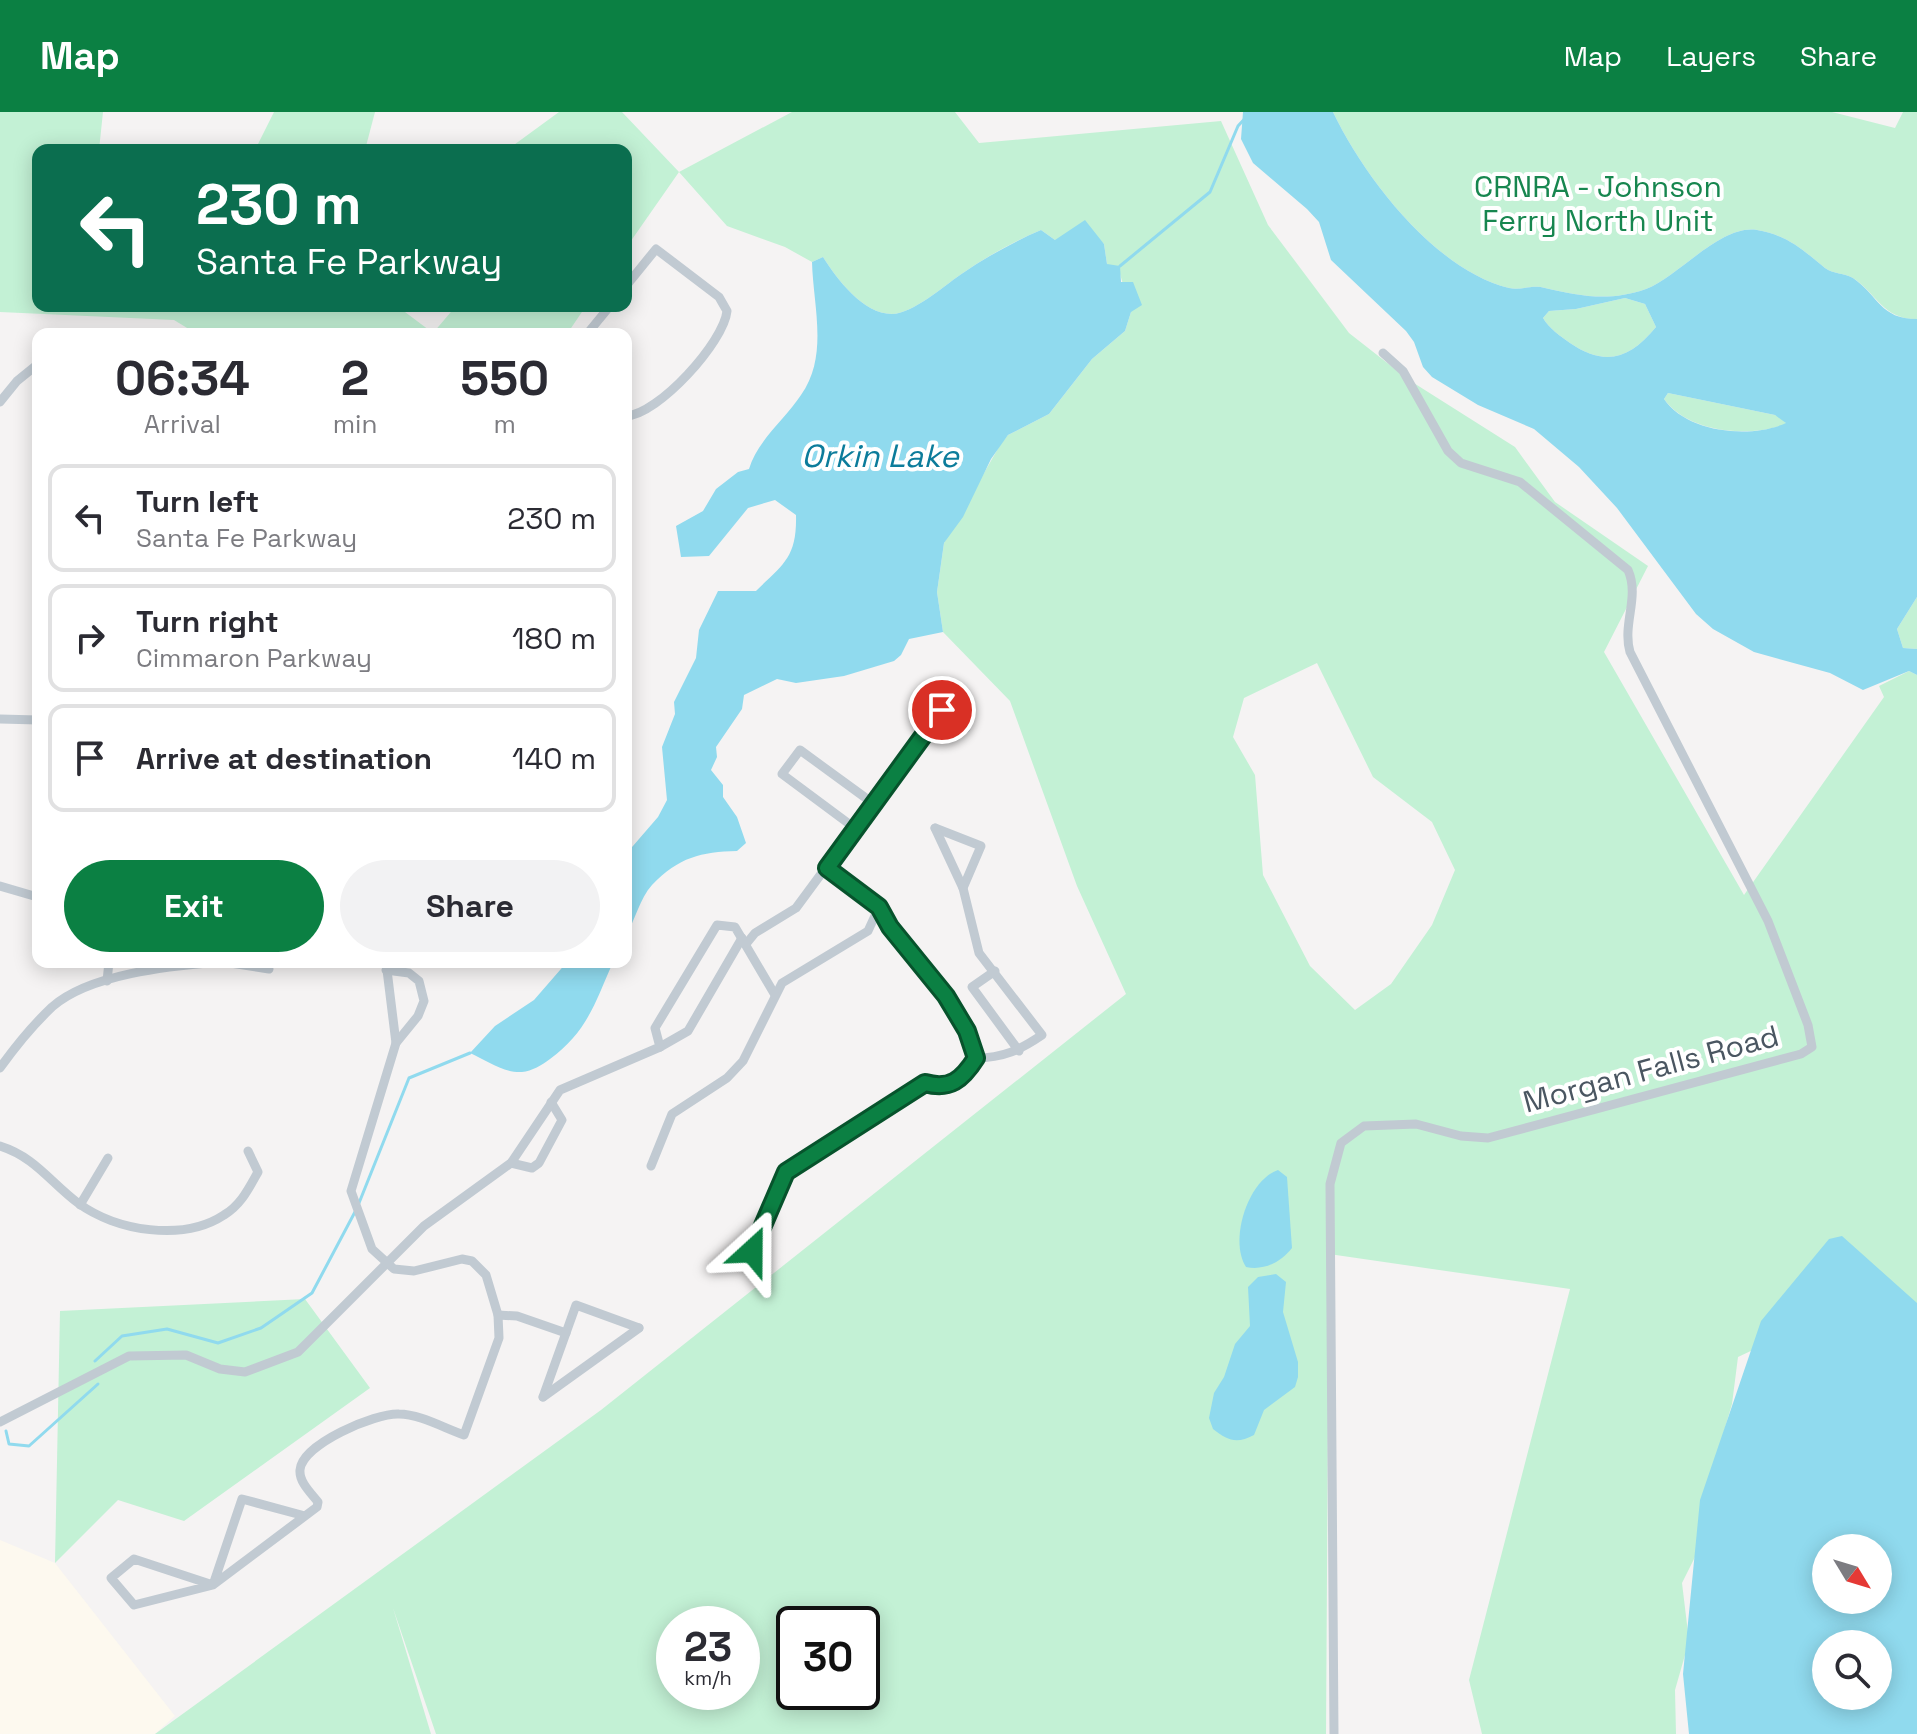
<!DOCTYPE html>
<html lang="en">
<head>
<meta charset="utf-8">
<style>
  body { margin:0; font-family:"Space Grotesk",sans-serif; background:#f2f2f3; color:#2b2b33; height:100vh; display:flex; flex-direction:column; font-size:30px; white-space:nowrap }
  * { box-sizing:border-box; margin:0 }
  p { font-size:26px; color:#7c7c81 }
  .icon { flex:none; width:44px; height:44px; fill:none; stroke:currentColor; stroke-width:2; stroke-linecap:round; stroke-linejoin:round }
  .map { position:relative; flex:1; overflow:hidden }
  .drawer { position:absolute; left:32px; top:216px; width:600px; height:640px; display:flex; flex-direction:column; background:#fff; border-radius:16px; box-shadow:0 4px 20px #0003 }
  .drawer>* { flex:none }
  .guide { position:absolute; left:32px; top:32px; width:600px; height:168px; border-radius:16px; box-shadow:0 4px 20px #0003; background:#0b6e4f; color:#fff; overflow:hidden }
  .needle { width:52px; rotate:128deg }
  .controls { position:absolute; left:1812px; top:1422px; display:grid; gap:16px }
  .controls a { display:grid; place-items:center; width:80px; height:80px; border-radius:50%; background:#fff; box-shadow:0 4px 20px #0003; font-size:40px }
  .speed { position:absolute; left:656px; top:1494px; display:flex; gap:16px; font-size:40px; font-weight:700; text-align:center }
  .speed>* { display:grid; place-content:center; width:104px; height:104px; border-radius:50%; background:#fff; box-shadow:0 4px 20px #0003; line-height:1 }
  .speed small { font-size:20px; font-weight:400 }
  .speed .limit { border:4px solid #111; border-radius:12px; background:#fff; color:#111 }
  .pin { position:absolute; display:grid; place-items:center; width:68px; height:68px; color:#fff; margin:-34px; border:4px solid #fff; border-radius:50%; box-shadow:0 2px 8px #0007 }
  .me { position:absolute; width:88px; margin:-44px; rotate:24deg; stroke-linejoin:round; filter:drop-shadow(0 0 6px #0008) }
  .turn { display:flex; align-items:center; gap:28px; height:168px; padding:0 32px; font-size:36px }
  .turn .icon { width:104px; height:104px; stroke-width:2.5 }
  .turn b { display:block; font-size:56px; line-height:68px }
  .eta { display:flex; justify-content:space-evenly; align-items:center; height:136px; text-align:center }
  .eta b { font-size:48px; font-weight:600; line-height:56px }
  .cta { display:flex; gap:16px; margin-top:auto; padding:16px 32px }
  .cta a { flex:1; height:92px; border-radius:48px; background:#0b8043; color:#fff; font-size:32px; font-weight:600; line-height:92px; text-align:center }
  .cta a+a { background:#f2f2f3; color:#2b2b33 }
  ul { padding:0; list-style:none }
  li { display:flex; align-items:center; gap:24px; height:108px; margin:0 16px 12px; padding:0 16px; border:4px solid #e1e1e2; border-radius:16px }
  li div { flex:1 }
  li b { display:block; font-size:30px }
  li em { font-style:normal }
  header { display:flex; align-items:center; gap:48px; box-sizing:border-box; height:112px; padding:0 40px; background:#0b8043; color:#fff }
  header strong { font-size:38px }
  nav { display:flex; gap:44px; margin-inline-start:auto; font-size:28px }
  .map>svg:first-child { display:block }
  .commercial { fill:#fdf9ef }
  .green { fill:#c3f1d5; fill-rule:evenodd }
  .water { fill:#90daee; fill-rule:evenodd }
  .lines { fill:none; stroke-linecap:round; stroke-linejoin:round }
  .stream { stroke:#90daee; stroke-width:3 }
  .minor { stroke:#c1cad2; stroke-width:9 }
  .route-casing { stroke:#07532c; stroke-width:20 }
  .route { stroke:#0b8043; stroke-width:14 }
  .labels { text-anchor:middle; stroke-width:8; stroke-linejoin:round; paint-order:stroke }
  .park-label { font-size:30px; fill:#17864f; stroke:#fff }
  .street-label { font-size:30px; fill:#4a5661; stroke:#fff }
  .water-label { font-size:32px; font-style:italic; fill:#0c7c9b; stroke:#fff }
</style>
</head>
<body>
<header>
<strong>Map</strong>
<nav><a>Map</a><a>Layers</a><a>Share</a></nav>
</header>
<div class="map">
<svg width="1917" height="1622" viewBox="0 0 1917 1622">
  <rect width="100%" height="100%" fill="#f5f3f3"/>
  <path class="commercial" d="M0,1428l55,23 120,153 -20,18h-155z"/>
  <g class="green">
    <path d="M0,0h103l-4,38h-61v156h359l36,27 23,-27h130l-19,28h-370l-23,-14 -174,-8z"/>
    <path d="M274,0h101l-10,38h-110z"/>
    <path d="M559,0h63l57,60 113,-60h163l24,31 242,-22 47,104 81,108 60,47 106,67 40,55 93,64 -44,86 140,243 140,-198 -5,-11 30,-15 8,4v663l-143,2 -36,17 -6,47 -18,61 -5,64 -27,54 7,58 -14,49 1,44h-194l-13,-54 101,-391 -241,-35 -3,480h-890l-43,-126 38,126h-276l446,-324 525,-416 -49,-108 -67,-185 -67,-69 -6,-40 7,-49 56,-98 8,-10 41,-21 43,-55 33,-28 6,-19 -11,-38 -13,-10 -3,-20 -8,-8 -41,4 -14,-10c-29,12 -55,27 -81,45 -16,11 -48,39 -68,39 -29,0 -55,-35 -69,-57l-11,5 -27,-15 -58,-21 -48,-54 -53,76v-98h-119zM1317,551l56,114 59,45 23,48 -23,55 -41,59 -36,26 -45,-44 -47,-91 -8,-100 -22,-38 11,-39zM674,1512h68v68h-68zM794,1512h68v68h-68z"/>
    <path d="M1333,0h499l63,16 8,-16h14v207c-33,1 -40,-25 -64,-41 -8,-5 -20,-4 -28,-10 -22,-18 -38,-33 -68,-38 -36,-6 -79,47 -111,59 -37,13 -66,7 -101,-1 -13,-4 -24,3 -36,0 -74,-18 -145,-111 -176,-176z"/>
    <path d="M1625,186l20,6 11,23c-26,32 -51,40 -86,16 -10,-7 -21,-15 -27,-25l6,-7 27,-2z"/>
    <path d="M1668,281l107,22 10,4 1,5c-36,14 -98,9 -122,-25z"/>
    <path d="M1917,485v52l-14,-1 -6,-19z"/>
    <path d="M305,1187l65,89 -186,133 -66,-21 -63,63 5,-252z"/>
  </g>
  <g class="water">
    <path d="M1243,0h90c31,65 102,158 176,176 12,3 23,-4 36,0 35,8 64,14 101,1 32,-12 75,-65 111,-59 30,5 46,20 68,38 8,6 20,5 28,10 26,18 27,41 64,41v278l-20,32 6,19 14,1v26l-8,-4 -46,19 -33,-17 -76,-21 -41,-23 -17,-15 -79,-106 -38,-41 -45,-38 -56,-24 -46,-28 -9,-10 -9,-25 -8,-11 -75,-71 -12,-38 -12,-13 -54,-46 -12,-24zM1625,186l20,6 11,23c-26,32 -51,40 -86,16 -10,-7 -21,-15 -27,-25l6,-7 27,-2zM1668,281l107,22 11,8c-35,16 -99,10 -122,-24z"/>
    <path d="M1085,108l19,24 3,20 13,2 1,16h12l9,23 -11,7 -6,19 -33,28 -43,55 -41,21 -17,24 -28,58 -19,26 -7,49 6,40 -34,7 -8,16 -7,6 -50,15 -48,7 -19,-4 -33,16 -2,14 -26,38 1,10 -6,13 12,15v12l14,20 9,26 -9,8c-36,1 -58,6 -85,34 -12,13 -17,35 -26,51v-82l32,-37 9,-17 -5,-53 13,-33 -1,-12 22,-44 3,-28 19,-39h38c27,-27 41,-33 40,-76l-21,-15 -27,8 -39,48 -28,1 -5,-31 27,-15 13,-22 22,-17 11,-3c8,-28 37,-51 52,-74 28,-39 12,-90 11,-133l11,-5c14,22 40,57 69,57 20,0 52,-28 68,-39 26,-18 53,-33 81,-45l14,10z"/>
    <path d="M567,850h46c-18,41 -26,70 -63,97 -8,6 -18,12 -28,13 -19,1 -36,-12 -52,-19l25,-27 39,-26z"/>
    <path d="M1278,1058l9,7 5,71c-11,14 -28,23 -46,19 -17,-26 1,-86 32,-97z"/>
    <path d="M1842,1124l75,67v431h-228l-6,-60 17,-174 61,-179 68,-82zM1878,1436v52h-52v-52zM1878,1532v52h-52v-52z"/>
    <path d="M1276,1162l10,8 -3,30 15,50v15l-3,10 -31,23 -10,25c-17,9 -26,6 -41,-6l-4,-11 5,-25 10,-16 11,-33 15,-18 -2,-39 10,-10z"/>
  </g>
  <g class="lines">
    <g class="stream">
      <path d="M1120,154l90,-74 28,-66 13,-14"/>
      <path d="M359,1091l50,-125 61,-25"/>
      <path d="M95,1249l27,-25 45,-7 51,14 43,-15 51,-35 44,-83"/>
      <path d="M6,1319l3,13 20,2 69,-62"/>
    </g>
    <g class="minor">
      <path d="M626,174l30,-37 63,48 8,14c-3,31 -69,104 -101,105"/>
      <path d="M587,222l23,-28"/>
      <path d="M0,290l17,-21 21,-17"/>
      <path d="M0,607l38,1"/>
      <path d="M935,716l46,18 -18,42"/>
      <path d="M856,717l-74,-55 18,-24 74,54"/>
      <path d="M827,756l52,39 11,20 56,69 21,35 9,27"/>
      <path d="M0,774l34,10"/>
      <path d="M746,832l9,-11 41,-25 146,-198 14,4 10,14"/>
      <path d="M224,850l45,7"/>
      <path d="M386,850l10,81"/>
      <path d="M995,859l-23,16 47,64"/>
      <path d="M107,869l2,-19"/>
      <path d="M660,935l28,-16 54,-93"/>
      <path d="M0,956c15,-21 33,-43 52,-61 37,-33 118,-41 166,-45"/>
      <path d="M0,1034c35,11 50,36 78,57 38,28 105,39 146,12 17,-10 25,-27 34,-43l-10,-21"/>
      <path d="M511,1051l21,5 7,-5 23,-43 -11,-18"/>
      <path d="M651,1054l21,-52 55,-36 16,-17 39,-78 86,-52 11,-24"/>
      <path d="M80,1093l28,-47"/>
      <path d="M752,1139l34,-79 139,-89c25,7 37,-3 51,-25 27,0 44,-8 66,-23l-63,-82 -16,-65 -28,-60"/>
      <path d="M498,1203l19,1 49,17"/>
      <path d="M543,1285l33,-92 63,23"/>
      <path d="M543,1285l96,-69"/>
      <path d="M0,1310l129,-66 57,-1 34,14 25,3 53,-20 126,-126 87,-63 49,-73 100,-43 -5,-19 62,-103 18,2 40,68"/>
      <path d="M305,1404l-63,-17 -29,86 -79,-26 -23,19 23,27 79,-20 104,-78 1,-5c-7,-9 -19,-20 -18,-32 2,-26 75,-57 99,-56 20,0 45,14 65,21l35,-97 -1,-23 -12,-40 -14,-14 -10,-2 -48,12 -20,-2 -22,-20 -21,-58 45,-148 22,-27 6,-15 -5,-20 -10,-8 -23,-3"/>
      <path d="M1334,1622l-4,-550 11,-41 23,-17 52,-2 45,12 27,2 313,-84 11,-7 -4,-22 -40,-104 -138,-269c-8,-28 10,-55 -2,-82l-108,-88 -59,-19 -13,-12 -45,-80 -20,-18"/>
    </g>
  </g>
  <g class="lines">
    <defs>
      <path id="route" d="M752,1139l34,-79 139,-89c25,7 37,-3 51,-25l-9,-27 -21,-35 -56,-69 -11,-20 -52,-39 115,-158"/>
    </defs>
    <use href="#route" class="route-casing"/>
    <use href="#route" class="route"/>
  </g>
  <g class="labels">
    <g class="park-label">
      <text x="1598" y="85">CRNRA - Johnson<tspan x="1598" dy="34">Ferry North Unit</tspan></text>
    </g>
    <g class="street-label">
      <text transform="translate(1651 957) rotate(-15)" y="10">Morgan Falls Road</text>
    </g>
    <g class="water-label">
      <text x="880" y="355">Orkin Lake</text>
    </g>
  </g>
</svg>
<div class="controls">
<a><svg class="needle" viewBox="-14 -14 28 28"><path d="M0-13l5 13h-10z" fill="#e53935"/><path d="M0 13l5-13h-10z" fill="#7c7c81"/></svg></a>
<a><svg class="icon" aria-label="search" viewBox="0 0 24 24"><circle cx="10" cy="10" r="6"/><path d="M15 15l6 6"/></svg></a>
</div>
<div class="speed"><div>23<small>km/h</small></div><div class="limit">30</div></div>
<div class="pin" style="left:942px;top:598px;background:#d93025"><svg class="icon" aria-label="arrive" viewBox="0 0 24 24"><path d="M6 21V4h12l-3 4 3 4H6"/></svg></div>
<svg class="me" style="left:752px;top:1139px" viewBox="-20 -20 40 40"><path d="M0-17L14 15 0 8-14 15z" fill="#0b8043" stroke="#fff" stroke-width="4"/></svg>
<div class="guide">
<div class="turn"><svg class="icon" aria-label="left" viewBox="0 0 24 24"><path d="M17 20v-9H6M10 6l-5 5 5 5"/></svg><div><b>230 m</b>Santa Fe Parkway</div></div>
</div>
<section class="drawer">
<div class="eta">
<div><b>06:34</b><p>Arrival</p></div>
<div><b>2</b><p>min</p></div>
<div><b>550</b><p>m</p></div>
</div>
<ul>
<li><svg class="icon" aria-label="left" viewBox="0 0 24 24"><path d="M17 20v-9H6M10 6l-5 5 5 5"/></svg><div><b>Turn left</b><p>Santa Fe Parkway</p></div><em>230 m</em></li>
<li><svg class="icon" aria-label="right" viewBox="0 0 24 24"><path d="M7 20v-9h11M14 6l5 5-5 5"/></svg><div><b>Turn right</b><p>Cimmaron Parkway</p></div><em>180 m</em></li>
<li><svg class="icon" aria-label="arrive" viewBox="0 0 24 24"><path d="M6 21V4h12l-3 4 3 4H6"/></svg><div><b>Arrive at destination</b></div><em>140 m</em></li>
</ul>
<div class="cta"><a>Exit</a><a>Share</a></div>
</section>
</div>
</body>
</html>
